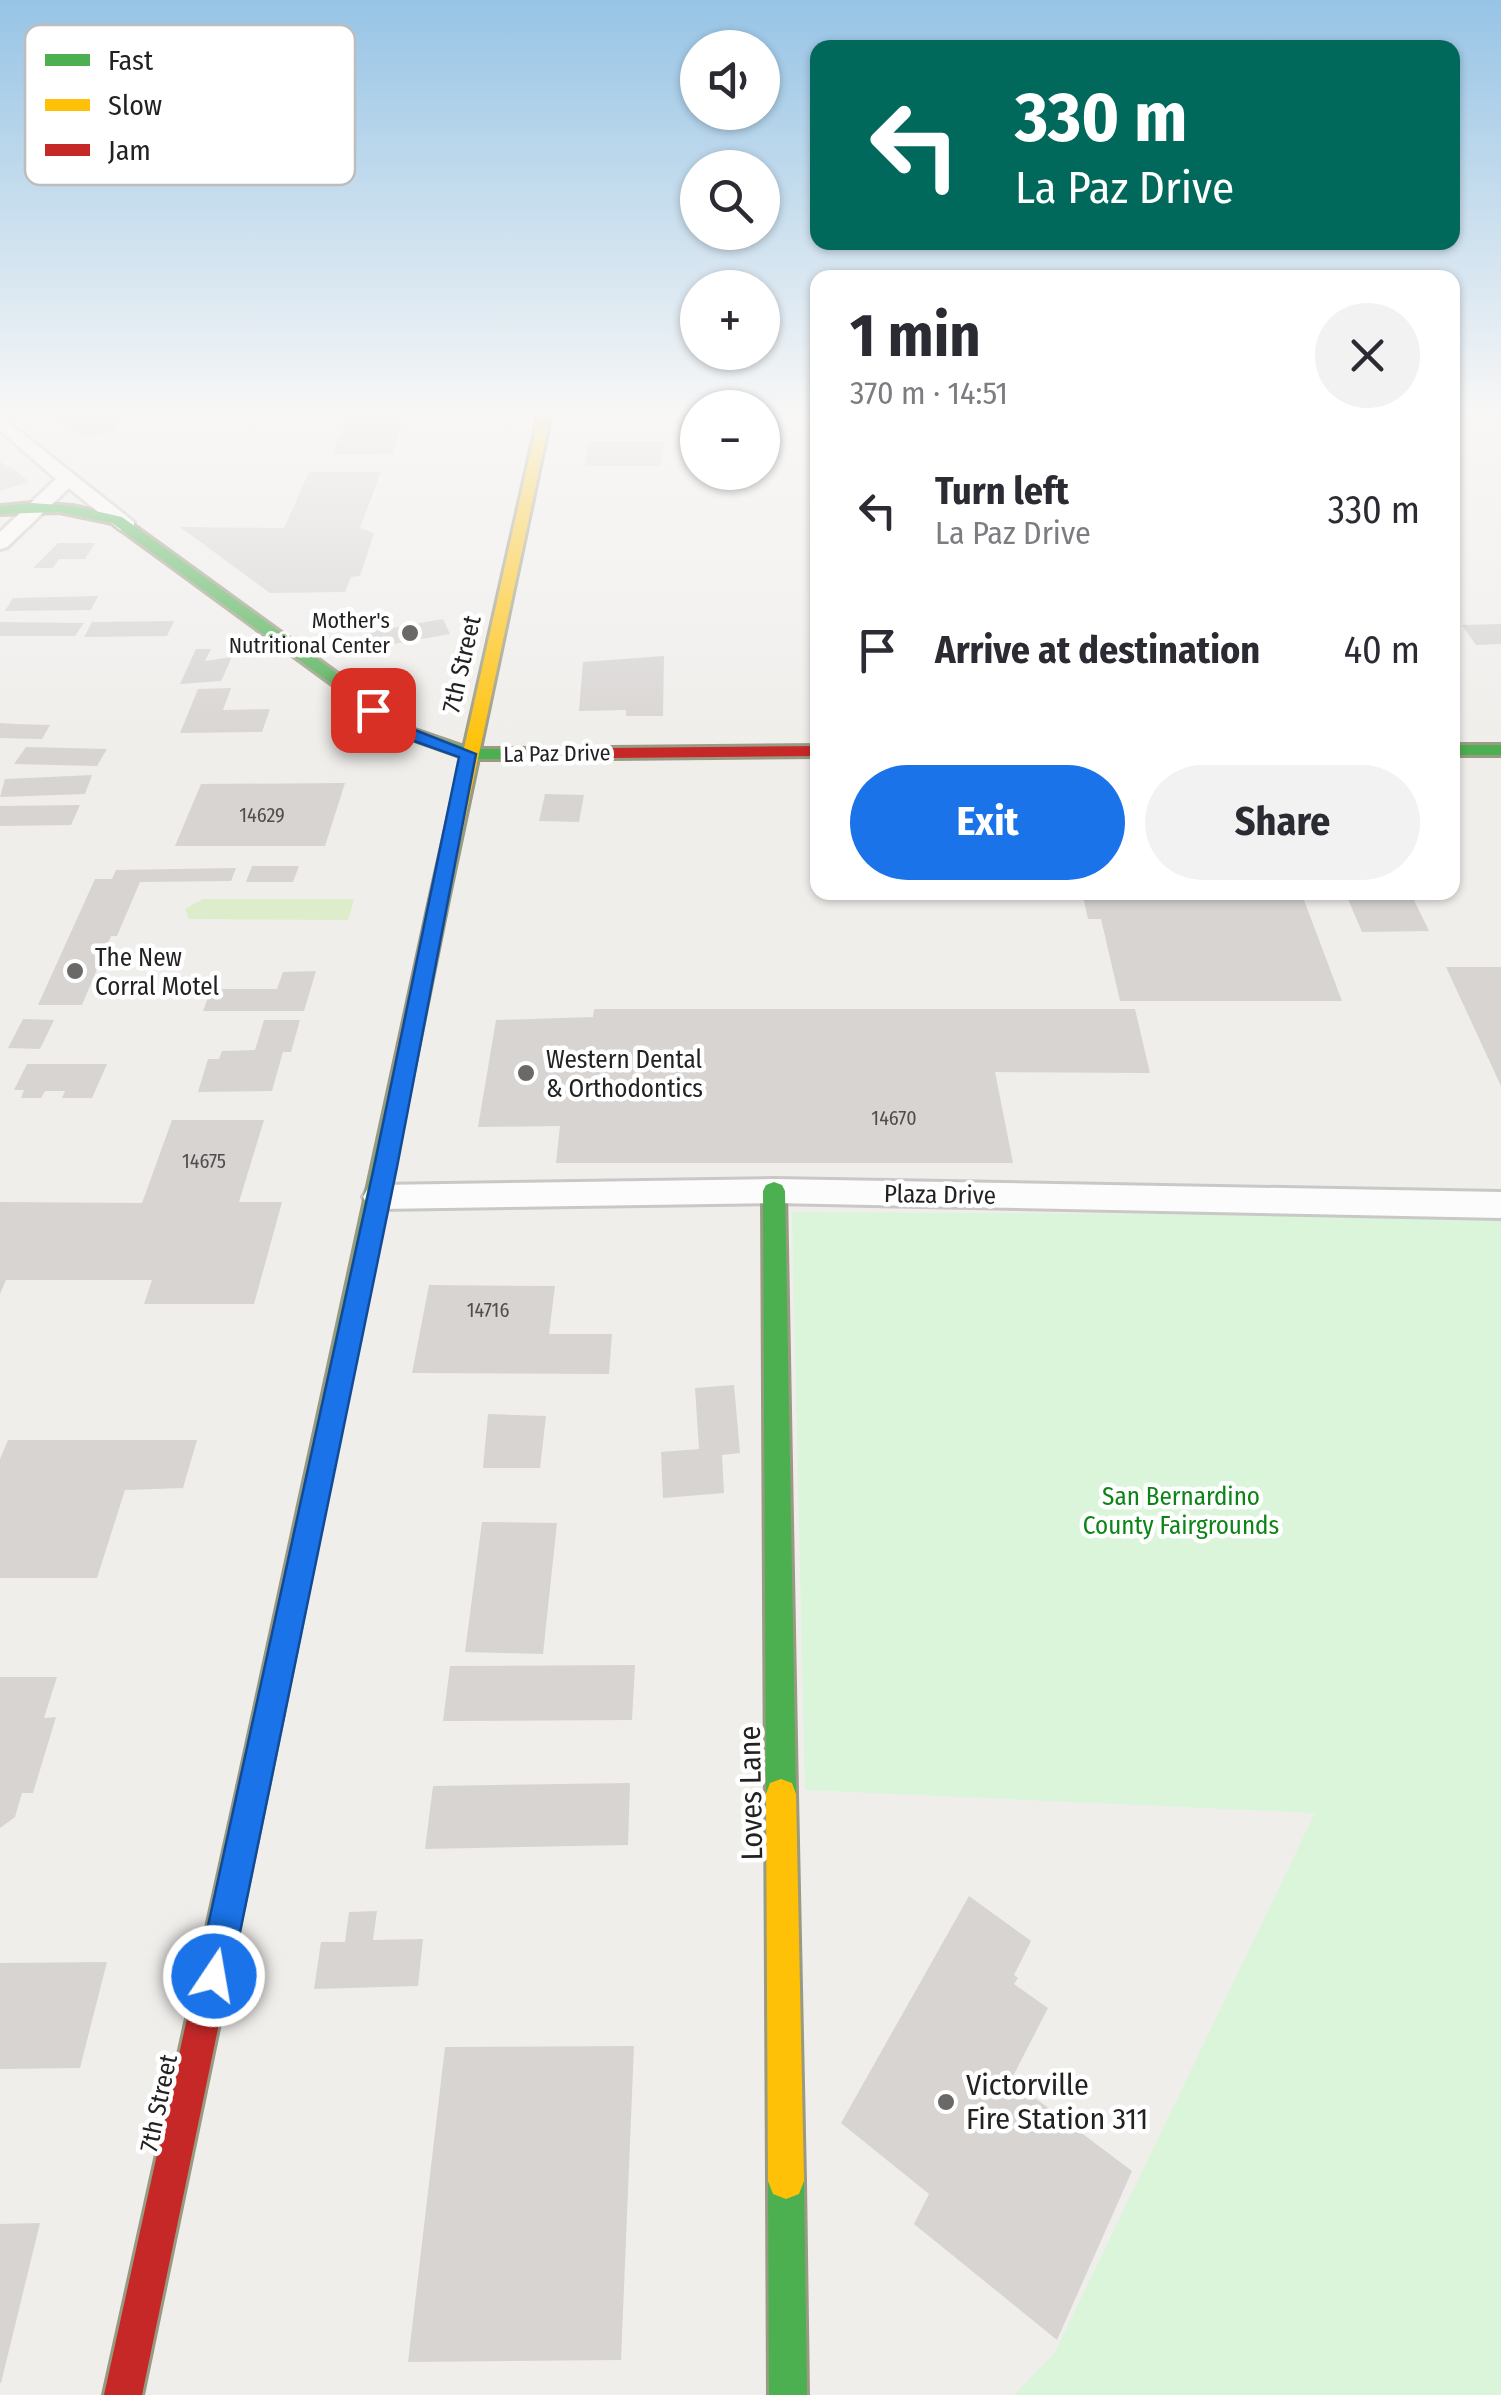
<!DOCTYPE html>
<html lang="en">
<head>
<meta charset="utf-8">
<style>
  body { margin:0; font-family:"Fira Sans Condensed",sans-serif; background:#f2f2f3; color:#2b2b33; height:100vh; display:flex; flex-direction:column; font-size:38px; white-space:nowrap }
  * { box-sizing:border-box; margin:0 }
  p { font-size:32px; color:#7c7c81 }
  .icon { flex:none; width:55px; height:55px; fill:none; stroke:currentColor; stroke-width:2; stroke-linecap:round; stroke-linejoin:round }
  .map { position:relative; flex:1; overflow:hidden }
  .side { position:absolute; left:810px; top:270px; width:650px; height:630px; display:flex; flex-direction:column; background:#fff; border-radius:20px; box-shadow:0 2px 8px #0004 }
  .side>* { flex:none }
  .top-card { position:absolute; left:810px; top:40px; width:650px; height:210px; border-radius:20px; box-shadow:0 2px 8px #0004; background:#00695c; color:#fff; overflow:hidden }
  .tools { position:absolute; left:680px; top:30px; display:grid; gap:20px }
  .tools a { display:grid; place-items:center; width:100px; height:100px; border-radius:50%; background:#fff; box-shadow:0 2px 8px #0004; font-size:50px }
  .pin { position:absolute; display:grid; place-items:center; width:85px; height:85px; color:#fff; margin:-42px; border-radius:20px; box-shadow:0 5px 15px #0006 }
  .me { position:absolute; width:110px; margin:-55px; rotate:12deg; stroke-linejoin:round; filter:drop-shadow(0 0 8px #0008) }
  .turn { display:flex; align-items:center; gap:35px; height:210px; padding:0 40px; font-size:45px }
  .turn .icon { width:130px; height:130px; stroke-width:2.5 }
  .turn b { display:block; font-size:70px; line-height:85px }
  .round { display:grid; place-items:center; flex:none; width:105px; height:105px; border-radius:52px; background:#f2f2f3 }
  .headline { display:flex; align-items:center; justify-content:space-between; height:170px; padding:0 40px }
  h1 { font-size:60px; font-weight:700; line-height:75px }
  .cta { display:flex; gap:20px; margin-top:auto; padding:20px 40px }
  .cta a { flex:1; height:115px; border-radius:60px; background:#1a73e8; color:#fff; font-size:40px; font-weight:700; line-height:115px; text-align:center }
  .cta a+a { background:#f2f2f3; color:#2b2b33 }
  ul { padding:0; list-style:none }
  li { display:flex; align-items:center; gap:30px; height:140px; padding:0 40px }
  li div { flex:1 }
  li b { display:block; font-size:38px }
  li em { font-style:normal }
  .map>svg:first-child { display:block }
  .grass { fill:#ddeccb }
  .park { fill:#daf5da }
  .building { fill:#d7d4d2 }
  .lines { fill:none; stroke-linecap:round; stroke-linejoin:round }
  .street-casing { stroke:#c9c8c7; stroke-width:6 }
  .fast-casing { stroke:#999a82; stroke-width:6 }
  .slow-casing { stroke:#999a82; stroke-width:6 }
  .jam-casing { stroke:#999a82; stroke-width:6 }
  .street { fill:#fdfcfc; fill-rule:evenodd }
  .fast { fill:#4caf50; fill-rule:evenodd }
  .slow { fill:#ffc107; fill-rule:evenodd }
  .jam { fill:#c62828; fill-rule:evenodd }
  .route { fill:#1a73e8; stroke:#114b97; stroke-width:2.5 }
  .poi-dot { fill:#6a6968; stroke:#fff; stroke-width:4 }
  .labels { text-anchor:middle; stroke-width:9; stroke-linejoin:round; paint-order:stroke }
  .number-label { font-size:20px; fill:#4f4e4e }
  .far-poi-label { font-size:22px; fill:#222; stroke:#fff; text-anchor:end }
  .far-street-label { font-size:22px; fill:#222; stroke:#fff }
  .street-label { font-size:25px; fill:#222; stroke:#fff }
  .poi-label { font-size:25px; fill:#222; stroke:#fff; text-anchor:start }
  .park-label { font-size:25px; fill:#0c8416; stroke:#fff }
  .near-street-label { font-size:30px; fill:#222; stroke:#fff }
  .near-poi-label { font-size:30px; fill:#222; stroke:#fff; text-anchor:start }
  .key { fill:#fff; stroke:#bdbdbd; stroke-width:2.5 }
  .key-label { font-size:28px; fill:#222 }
</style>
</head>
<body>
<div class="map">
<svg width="1501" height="2395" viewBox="0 0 1501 2395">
  <rect width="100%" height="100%" fill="#f0eeeb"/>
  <path class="grass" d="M203,899h149l2,1 -6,20 -159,-1 -4,-10z"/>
  <path class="park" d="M792,1212l709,4v1179h-487l41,-43 260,-539 -510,-23z"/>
  <g class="building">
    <path d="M50,414h56l14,10 -8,2 3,4 -29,8z"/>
    <path d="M349,414h56l-13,40 -60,1z"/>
    <path d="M588,441h76l-3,25h-76z"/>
    <path d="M0,462l15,8 14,12 -29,9z"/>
    <path d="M309,472h72l-21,56 14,5 -14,43 -9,1 -6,15 -75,1 -90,-66 104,1z"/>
    <path d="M58,543h37l-10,16h-26l-6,9h-20z"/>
    <path d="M98,596l-7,14 -86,1 8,-13z"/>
    <path d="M443,619l7,15 -74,13 -6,-15z"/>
    <path d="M174,621l-7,15 -83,1 8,-15z"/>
    <path d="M0,622l84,1 -9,13h-75z"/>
    <path d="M1501,624v20l-25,1 -14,-20z"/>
    <path d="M196,649h15l-6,12 27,-4 -11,24 -41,3z"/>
    <path d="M664,656l-1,60h-37v-6l-47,1 4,-49z"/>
    <path d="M231,688l-8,22 47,-1 -8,23 -82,1 18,-44z"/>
    <path d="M0,723l16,1 34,1 -8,14 -42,-1z"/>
    <path d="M26,747l81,2 -10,17 -83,-2z"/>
    <path d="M92,775l-7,19 -85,3 5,-18z"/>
    <path d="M345,783l-20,63h-150l26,-62z"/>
    <path d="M545,794l39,1 -5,27 -40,-1z"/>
    <path d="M80,805l-9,20 -71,1v-20z"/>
    <path d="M252,866h47l-6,16h-47z"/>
    <path d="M236,868l-5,13 -91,1 -23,54h-6l-29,69h-44l57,-126h17l4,-9z"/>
    <path d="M1082,892h219l41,109h-222l-19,-82h-13z"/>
    <path d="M1345,892h65l19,39 -67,1z"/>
    <path d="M1446,967h55v119z"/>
    <path d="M316,971l-12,40h-101l8,-22h66l6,-17z"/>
    <path d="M594,1009h541l15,64 -155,-1 18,91h-457l4,-37 -82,1 18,-107 97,-3z"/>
    <path d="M23,1019l31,1 -14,29 -32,-1z"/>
    <path d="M264,1020h36l-9,32h-8l-11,39 -74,1 10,-33h11l3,-8 33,-1z"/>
    <path d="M27,1064h80l-15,34h-30l3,-7h-20l-4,7h-20l3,-8h-10z"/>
    <path d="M172,1120h92l-25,82h43l-28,102h-110l8,-24h-146l-6,14v-92l142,1z"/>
    <path d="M429,1285l126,1 -6,48h63l-3,40 -197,-1z"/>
    <path d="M734,1385l6,68 -18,2 2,38 -61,5 -2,-46 38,-3 -4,-61z"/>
    <path d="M488,1414l58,2 -6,52h-57z"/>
    <path d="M8,1440h189l-14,48 -58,2 -28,88h-97v-119z"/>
    <path d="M482,1522l75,1 -14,131 -78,-2z"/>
    <path d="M635,1665l-3,55 -189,1 7,-55z"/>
    <path d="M0,1677h57l-13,41 12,-1 -23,76h-11l-7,24 -15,11z"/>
    <path d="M630,1783l-2,62 -203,4 8,-63z"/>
    <path d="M969,1896l62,45 -17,34 4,3 -4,6 34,24 -37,72 121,91 -75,169 -143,-116 15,-30 -88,-71z"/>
    <path d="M377,1911l-4,29 50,-1 -5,47 -104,3 7,-47h24l4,-30z"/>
    <path d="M107,1962l-27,106 -80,1v-106z"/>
    <path d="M634,2046l-13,314 -213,2 37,-315z"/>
    <path d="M40,2223l-39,160h-1v-159z"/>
  </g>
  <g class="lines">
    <defs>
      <g id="street">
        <path d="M0,416l134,106v8h-14l-51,-42 -62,59 -7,2v-17l56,-53 -56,-49z"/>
        <path d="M774,1179l727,13v26l-727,-15 -395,6 -11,-3 -5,-9 5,-9 11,-3z"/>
      </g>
      <g id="fast">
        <path d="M32,503l41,3 49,11 293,213 55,19h38l8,5 -8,5h-40l-65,-23 -291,-213 -53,-11 -59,2v-8z"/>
        <rect x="1452" y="745" width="49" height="10"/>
        <path d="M439,894l9,6 -180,887 -4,11 -11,4 -11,-4 -4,-11 192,-887z"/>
        <path d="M774,1182l8,3 3,6 11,603 -4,11 -11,4 -11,-4 -4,-11 -3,-603 3,-6z"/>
        <path d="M786,2163l13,5 5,13 3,214h-38l-1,-214 5,-13z"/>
      </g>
      <g id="slow">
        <path d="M539,414h12l-103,486 -9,6 -9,-6z"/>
        <path d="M781,1779l11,4 4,11 8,387 -5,13 -13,5 -13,-5 -5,-13 -2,-387 4,-11z"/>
      </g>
      <g id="jam">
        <path d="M818,746v10l-310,3 -8,-5 8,-5z"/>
        <path d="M253,1772l11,4 4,11 -126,608h-38l134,-608 4,-11z"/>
      </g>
    </defs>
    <use href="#street" class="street-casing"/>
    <use href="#fast" class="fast-casing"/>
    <use href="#slow" class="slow-casing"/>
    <use href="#jam" class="jam-casing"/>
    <use href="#street" class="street"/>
    <use href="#fast" class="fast"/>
    <use href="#slow" class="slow"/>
    <use href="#jam" class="jam"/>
  </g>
  <linearGradient id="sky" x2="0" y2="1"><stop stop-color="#97c4e6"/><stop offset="0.55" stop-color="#f8f7f6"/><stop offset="1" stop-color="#f8f7f6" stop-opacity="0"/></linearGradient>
  <rect width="1501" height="750" fill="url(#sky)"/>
  <path class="route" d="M373,705l42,25 61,24 -79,413 -166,809 -5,11 -12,5 -12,-5 -5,-11 177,-809 85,-410 -56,-20 -36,-24 -2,-3z"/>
  <g class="poi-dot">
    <circle cx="410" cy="633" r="10"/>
    <circle cx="75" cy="971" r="10"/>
    <circle cx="526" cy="1073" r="10"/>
    <circle cx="946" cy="2102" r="10"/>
  </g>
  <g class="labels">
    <g class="number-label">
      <text x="262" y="822">14629</text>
      <text x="894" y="1125">14670</text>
      <text x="204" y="1168">14675</text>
      <text x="488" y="1317">14716</text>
    </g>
    <g class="far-poi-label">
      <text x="390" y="628">Mother's<tspan x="390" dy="25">Nutritional Center</tspan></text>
    </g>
    <g class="far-street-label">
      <text transform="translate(557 753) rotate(-1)" y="8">La Paz Drive</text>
    </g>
    <g class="street-label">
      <text transform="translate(461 664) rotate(-77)" y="9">7th Street</text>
      <text transform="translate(940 1194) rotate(1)" y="9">Plaza Drive</text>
      <text transform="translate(158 2103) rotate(-78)" y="9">7th Street</text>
    </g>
    <g class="poi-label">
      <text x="95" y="966">The New<tspan x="95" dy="29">Corral Motel</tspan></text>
      <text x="546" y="1068">Western Dental<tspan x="546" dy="29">&amp; Orthodontics</tspan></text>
    </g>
    <g class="park-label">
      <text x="1181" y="1505">San Bernardino<tspan x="1181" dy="29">County Fairgrounds</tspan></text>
    </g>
    <g class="near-street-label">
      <text transform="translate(751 1793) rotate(-91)" y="10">Loves Lane</text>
    </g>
    <g class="near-poi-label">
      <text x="966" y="2095">Victorville<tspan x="966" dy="34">Fire Station 311</tspan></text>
    </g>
  </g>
  <rect x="25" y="25" width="330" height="160" rx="15" class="key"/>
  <rect x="45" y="54" width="45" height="12" fill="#4caf50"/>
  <rect x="45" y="99" width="45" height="12" fill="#ffc107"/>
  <rect x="45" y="144" width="45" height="12" fill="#c62828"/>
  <g class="key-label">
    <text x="108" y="70">Fast</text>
    <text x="108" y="115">Slow</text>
    <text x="108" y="160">Jam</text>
  </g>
</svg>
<div class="tools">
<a><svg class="icon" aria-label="sound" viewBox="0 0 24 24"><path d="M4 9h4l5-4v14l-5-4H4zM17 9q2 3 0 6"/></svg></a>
<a><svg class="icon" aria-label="search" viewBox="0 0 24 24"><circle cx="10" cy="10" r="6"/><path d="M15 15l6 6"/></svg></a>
<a>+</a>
<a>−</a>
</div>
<div class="pin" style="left:373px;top:710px;background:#d93025"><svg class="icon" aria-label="arrive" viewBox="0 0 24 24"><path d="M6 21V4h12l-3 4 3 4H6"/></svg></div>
<svg class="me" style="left:214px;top:1976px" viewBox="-20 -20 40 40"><circle r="17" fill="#1a73e8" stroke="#fff" stroke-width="3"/><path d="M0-11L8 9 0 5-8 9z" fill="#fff"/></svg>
<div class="top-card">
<div class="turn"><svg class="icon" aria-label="left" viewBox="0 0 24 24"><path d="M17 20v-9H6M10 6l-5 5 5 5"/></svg><div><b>330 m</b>La Paz Drive</div></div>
</div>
<section class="side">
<div class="headline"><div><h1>1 min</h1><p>370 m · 14:51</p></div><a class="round"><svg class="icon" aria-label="close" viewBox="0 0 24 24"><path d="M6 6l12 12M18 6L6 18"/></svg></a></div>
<ul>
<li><svg class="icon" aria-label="left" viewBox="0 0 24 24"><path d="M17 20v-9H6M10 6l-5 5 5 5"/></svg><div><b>Turn left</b><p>La Paz Drive</p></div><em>330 m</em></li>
<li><svg class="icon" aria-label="arrive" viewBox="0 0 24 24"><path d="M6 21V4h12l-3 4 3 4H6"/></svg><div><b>Arrive at destination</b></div><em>40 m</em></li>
</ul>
<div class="cta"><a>Exit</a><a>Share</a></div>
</section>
</div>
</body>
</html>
